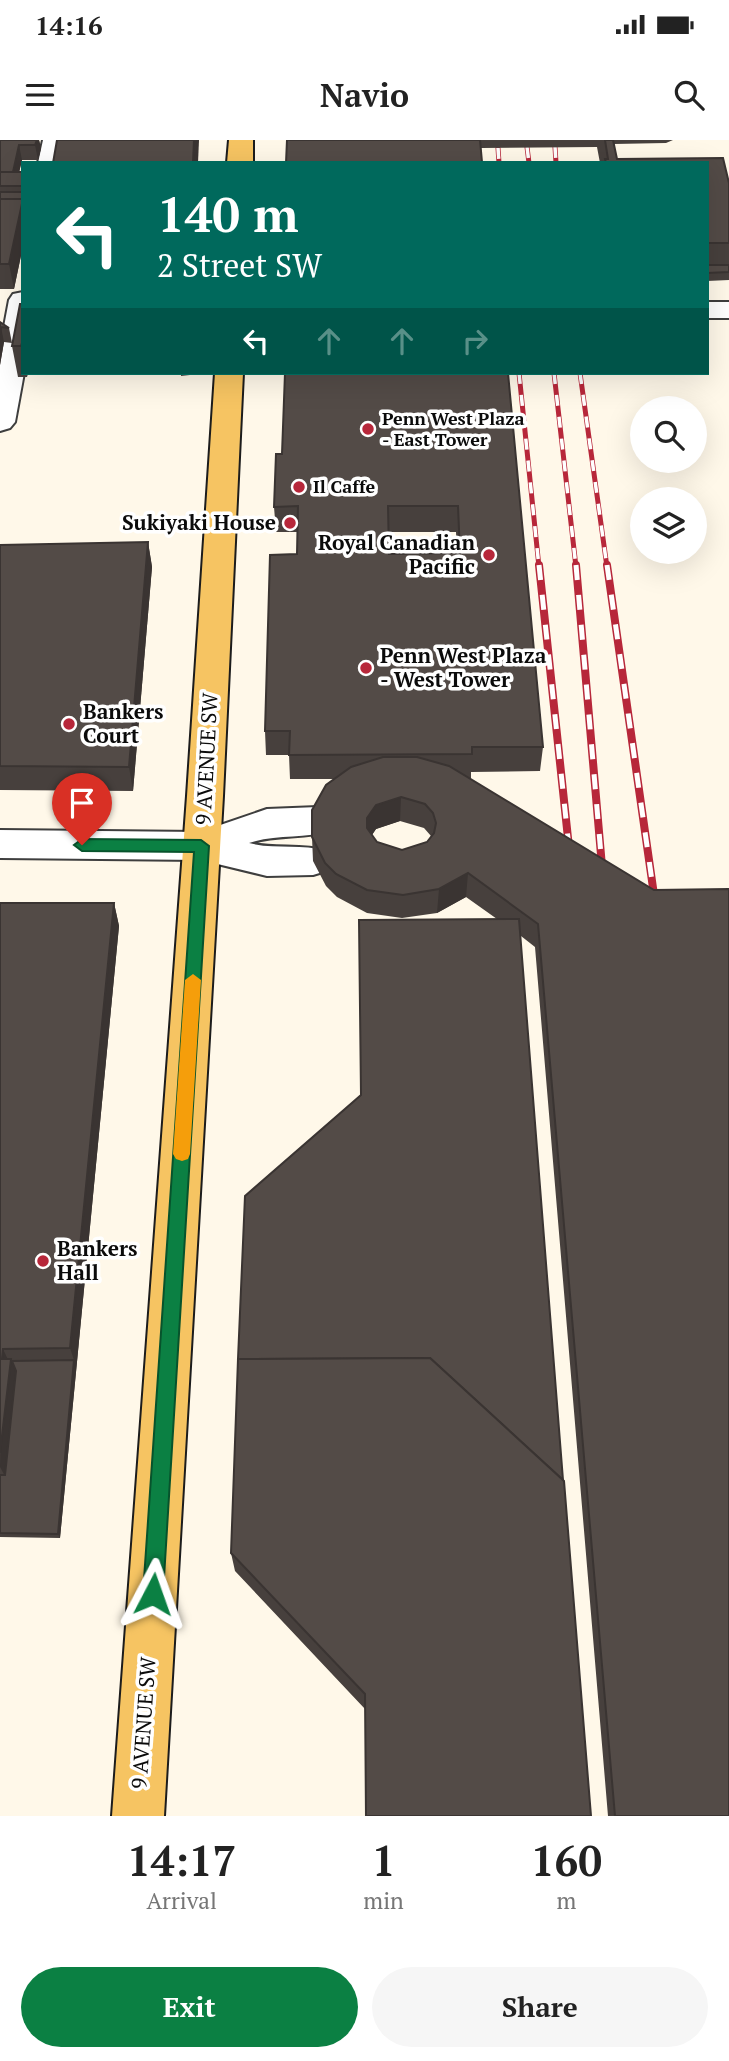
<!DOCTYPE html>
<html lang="en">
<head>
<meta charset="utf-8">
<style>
  body { margin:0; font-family:"PT Serif",serif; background:#f6f6f6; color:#222; height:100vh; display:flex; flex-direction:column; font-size:26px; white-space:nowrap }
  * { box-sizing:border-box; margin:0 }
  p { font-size:23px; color:#767676 }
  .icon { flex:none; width:38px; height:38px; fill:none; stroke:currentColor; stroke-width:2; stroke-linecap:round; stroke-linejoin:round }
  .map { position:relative; height:1676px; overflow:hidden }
  .panel { display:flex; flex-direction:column; background:#fff; flex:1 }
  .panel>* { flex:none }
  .banner { position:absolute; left:21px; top:21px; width:688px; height:214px; border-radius:0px; box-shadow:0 7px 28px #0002; background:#00695c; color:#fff; overflow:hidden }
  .tools { position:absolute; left:630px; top:256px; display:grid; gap:14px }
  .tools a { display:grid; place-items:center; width:77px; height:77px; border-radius:50%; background:#fff; box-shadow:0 7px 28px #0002; font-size:35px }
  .pin { position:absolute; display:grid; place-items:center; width:60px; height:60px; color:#fff; margin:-72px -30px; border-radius:50% 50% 50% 0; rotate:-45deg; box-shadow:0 0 7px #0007 }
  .pin .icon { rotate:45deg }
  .me { position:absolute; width:77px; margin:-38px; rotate:4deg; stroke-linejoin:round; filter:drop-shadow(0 0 5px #0008) }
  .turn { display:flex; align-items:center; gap:24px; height:147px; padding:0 21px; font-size:32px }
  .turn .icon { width:91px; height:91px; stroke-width:2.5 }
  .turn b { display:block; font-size:49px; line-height:60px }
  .lanes { display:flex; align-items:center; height:66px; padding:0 21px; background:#0003; justify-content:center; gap:35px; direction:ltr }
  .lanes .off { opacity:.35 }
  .eta { display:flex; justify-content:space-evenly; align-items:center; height:119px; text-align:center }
  .eta b { font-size:42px; font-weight:700; line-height:49px }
  .primary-button { display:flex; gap:14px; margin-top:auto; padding:14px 21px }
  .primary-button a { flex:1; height:80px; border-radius:42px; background:#0b8043; color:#fff; font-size:28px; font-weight:700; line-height:80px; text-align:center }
  .primary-button a+a { background:#f6f6f6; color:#222 }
  .status { display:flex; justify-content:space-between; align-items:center; height:49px; padding:0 35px; background:#fff; direction:ltr }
  .status svg { height:19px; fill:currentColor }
  header { display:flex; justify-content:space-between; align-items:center; height:91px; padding:0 21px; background:#fff; font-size:32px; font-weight:700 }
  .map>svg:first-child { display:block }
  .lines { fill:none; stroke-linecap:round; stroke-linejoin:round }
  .minor-casing { stroke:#3e3e3e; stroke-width:4 }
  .major-casing { stroke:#1c1c1c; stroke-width:4 }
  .minor { fill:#fff; fill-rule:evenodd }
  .major { fill:#f6c462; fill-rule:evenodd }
  .rail-far1-casing { stroke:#b7273a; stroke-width:5 }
  .rail-casing { stroke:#b7273a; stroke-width:8 }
  .rail-far1 { stroke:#fff; stroke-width:3.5; stroke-dasharray:11; stroke-linecap:butt }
  .rail { stroke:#fff; stroke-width:5; stroke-dasharray:15; stroke-linecap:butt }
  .wall { fill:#47403d; fill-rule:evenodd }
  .shaded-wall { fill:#3a3432 }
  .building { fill:#534b47; stroke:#3a3432; stroke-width:2; fill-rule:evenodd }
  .route { fill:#0b8043; stroke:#07532c; stroke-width:2 }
  .slow { fill:#f59e0b }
  .poi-dot { fill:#b7273a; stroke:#fff; stroke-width:2.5 }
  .labels { text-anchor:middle; stroke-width:7; stroke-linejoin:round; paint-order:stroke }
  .far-poi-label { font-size:18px; font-weight:bold; fill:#0b0b0b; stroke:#fff; text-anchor:start }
  .poi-label { font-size:21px; font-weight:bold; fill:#0b0b0b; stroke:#fff; text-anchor:start }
  .street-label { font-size:21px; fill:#0b0b0b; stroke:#fff }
</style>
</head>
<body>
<div class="status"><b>14:16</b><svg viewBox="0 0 49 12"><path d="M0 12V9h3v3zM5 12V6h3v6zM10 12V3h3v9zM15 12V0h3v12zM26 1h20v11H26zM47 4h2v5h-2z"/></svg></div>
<header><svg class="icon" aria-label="menu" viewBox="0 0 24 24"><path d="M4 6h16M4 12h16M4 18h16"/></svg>Navio<svg class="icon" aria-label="search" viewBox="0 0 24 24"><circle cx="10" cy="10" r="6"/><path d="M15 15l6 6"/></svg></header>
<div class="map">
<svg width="729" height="1676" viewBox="0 0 729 1676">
  <rect width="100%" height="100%" fill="#fff8e9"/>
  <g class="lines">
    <defs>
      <g id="minor">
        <path d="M43,0h24l-4,23h-25z"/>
        <path d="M23,152l1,81 -9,49 -5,6 -10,3v-83l9,-48 4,-6z"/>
        <rect x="707" y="162" width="22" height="16"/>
        <path d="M318,667l13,4 5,10 -5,10c-27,8 -55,3 -82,12 26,7 52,0 77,8l5,10 -5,10 -13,4 -46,1 -66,-16 -201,-2v-28l200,2 67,-23z"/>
      </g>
      <g id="major">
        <path d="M229,0h24v23h-26z"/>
        <path d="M215,233h28l-20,423 -59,1020h-52l75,-1020z"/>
      </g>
    </defs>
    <use href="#minor" class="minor-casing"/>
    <use href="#major" class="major-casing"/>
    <use href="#minor" class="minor"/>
    <use href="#major" class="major"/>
    <defs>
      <g id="rail-far1">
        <path d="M527,7l2,16"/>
        <path d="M555,7l1,16"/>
        <path d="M498,8l1,15"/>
        <path d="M519,233l20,194"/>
        <path d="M554,233l22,194"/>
        <path d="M580,233l27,194"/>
      </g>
      <g id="rail">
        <path d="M539,425l31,292"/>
        <path d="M576,425l27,313"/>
        <path d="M607,425l49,344"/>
      </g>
    </defs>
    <use href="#rail-far1" class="rail-far1-casing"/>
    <use href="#rail" class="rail-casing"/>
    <use href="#rail-far1" class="rail-far1"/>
    <use href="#rail" class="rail"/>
  </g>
  <g class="wall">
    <path d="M0,0h39l2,8 -3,12h-16l-3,12h4v74l-9,43h-14z"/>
    <path d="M287,0h386l-7,3 -52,1 3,15 106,-1 6,25v97l-22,1v-118h-107l-3,-16 -116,1 1,15h-196z"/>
    <path d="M0,182l9,6 3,15 -8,-1 -4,23z"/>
    <path d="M23,203v30h167v2l-9,1v-3l-153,1 -1,3h-9l-6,-31z"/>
    <path d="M508,233l35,374 -3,24 -69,1v6h-3l186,112 75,926h-121l-73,-869 -14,-11 -156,773 -130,-138 -4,-18 130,-458 136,-176 -31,-22 -29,16 -35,5 -35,-5 -30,-16 -11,-11 -13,-25 -1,-24 23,-58h-45l-1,-24h-23l-1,-24 32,-177v-22h-21l-2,-25 8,-53zM389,392h67l1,21 -68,1zM400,681l24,7 7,8 -4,6 -25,8 -25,-8 -5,-7 4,-6z"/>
    <path d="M148,402l4,25 -19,224 -133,-1v-245z"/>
    <path d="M0,763h114l5,23 -59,612 -60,-1z"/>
  </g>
  <g class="shaded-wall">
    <path d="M37,0h2l2,8 -3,12 -3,-15z"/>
    <path d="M194,0h5l-1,23h-5z"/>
    <path d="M19,5l3,15 -6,26 -4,-8z"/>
    <path d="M23,59v47l-9,43 -5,-25z"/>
    <path d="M1,187l3,15 -4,23v-31z"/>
    <path d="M148,402l4,25 -19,224 -4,-24z"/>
    <path d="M401,657l-1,24 -24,8 -9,13v-24l9,-13z"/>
    <path d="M468,733l-2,24 -29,16 2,-24z"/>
    <path d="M114,763l5,23 -59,612 -2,-4 16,-174 -4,-12z"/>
    <path d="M3,1209l7,15 1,-5 8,17 -12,104 -7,-13z"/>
  </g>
  <g class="building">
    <path d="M0,0h37l-2,5h-16l-6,27h-13z"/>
    <path d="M57,0h137l-1,23h-140z"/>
    <path d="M287,0h193l2,22 -196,1z"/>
    <path d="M605,0h8l4,19 106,-1 6,25v60h-22v-80h-101l-1,-4h3z"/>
    <rect x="0" y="32" width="23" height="14"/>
    <rect x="0" y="52" width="23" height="7"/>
    <path d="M0,59h23l-14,65h-9z"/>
    <path d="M707,125h22v7l-22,1z"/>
    <path d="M20,164h3v39h-1l-1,3h-9z"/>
    <path d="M0,182l9,6 -8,-1 -1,7z"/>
    <path d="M285,233h223l35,374h-71v7l-183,1 1,-24h-25l5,-176 27,-1 1,-48 -24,1 2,-53h6zM388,366h70l2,47 -71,1z"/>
    <path d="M148,402l-19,225 -129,-1v-221z"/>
    <path d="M383,617h34l32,9 205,124 75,-1v927h-114l-77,-892 -70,-51 -29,16 -36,6 -36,-5 -31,-16 -11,-11 -13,-26v-27l14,-25 25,-18zM401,657l24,7 8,9 3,10 -2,10 -7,9 -25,8 -25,-8 -10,-14v-10l9,-13z"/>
    <path d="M0,763h114l-44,445 -67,1 -1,10h9l-11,94z"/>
    <path d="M519,779l44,561 -133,-122 -192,1 7,-163 116,-101 -2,-175z"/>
    <path d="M430,1218l134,123 27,335h-225l-1,-122 -134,-141 7,-194z"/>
    <path d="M74,1220l-16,174 -58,-1v-58h5l11,-104 -4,-10z"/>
  </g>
  <path class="route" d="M82,699l119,1 8,6 -46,748 -3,7 -7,3 -7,-3 -3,-7 51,-742 -112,-1 -8,-6z"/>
  <path class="slow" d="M193,834l8,6 -11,174 -2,5 -6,2 -6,-2 -3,-5 12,-174z"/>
  <g class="poi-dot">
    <circle cx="368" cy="289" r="7"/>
    <circle cx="299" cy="347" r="7"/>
    <circle cx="290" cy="383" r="7"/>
    <circle cx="489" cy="415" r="7"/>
    <circle cx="366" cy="528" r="7"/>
    <circle cx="69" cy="584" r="7"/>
    <circle cx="43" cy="1121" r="7"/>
  </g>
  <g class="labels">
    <g class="far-poi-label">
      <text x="382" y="285">Penn West Plaza<tspan x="382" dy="21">- East Tower</tspan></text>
      <text x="313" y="353">Il Caffe</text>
    </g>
    <g class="poi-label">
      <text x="276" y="390" text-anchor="end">Sukiyaki House</text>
      <text x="475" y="410" text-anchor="end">Royal Canadian<tspan x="475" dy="24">Pacific</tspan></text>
      <text x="380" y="523">Penn West Plaza<tspan x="380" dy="24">- West Tower</tspan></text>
      <text x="83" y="579">Bankers<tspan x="83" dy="24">Court</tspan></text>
      <text x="57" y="1116">Bankers<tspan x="57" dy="24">Hall</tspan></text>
    </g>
    <g class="street-label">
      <text transform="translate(207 619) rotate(-87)" y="7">9 AVENUE SW</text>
      <text transform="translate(144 1583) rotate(-86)" y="7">9 AVENUE SW</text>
    </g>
  </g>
</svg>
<div class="tools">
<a><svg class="icon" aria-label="search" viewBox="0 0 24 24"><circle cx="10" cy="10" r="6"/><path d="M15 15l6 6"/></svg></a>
<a><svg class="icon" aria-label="layers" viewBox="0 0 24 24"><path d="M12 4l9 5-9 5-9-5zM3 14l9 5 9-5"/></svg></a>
</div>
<div class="pin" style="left:82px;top:705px;background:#d93025"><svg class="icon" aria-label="arrive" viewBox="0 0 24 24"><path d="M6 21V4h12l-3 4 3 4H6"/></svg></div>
<svg class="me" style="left:153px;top:1454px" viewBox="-20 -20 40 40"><path d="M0-17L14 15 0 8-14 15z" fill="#0b8043" stroke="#fff" stroke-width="4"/></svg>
<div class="banner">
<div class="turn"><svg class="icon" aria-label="left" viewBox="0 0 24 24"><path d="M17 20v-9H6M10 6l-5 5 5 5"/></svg><div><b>140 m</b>2 Street SW</div></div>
<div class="lanes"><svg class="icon" aria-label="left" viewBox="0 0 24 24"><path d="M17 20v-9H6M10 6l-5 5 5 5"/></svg><svg class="icon off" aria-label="ahead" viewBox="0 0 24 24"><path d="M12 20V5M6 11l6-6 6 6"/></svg><svg class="icon off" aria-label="ahead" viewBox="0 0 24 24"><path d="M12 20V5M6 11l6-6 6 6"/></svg><svg class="icon off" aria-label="right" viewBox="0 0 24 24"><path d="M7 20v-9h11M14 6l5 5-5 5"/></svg></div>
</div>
</div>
<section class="panel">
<div class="eta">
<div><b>14:17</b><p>Arrival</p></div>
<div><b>1</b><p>min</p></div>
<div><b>160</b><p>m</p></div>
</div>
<div class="primary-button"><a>Exit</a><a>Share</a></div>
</section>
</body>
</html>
